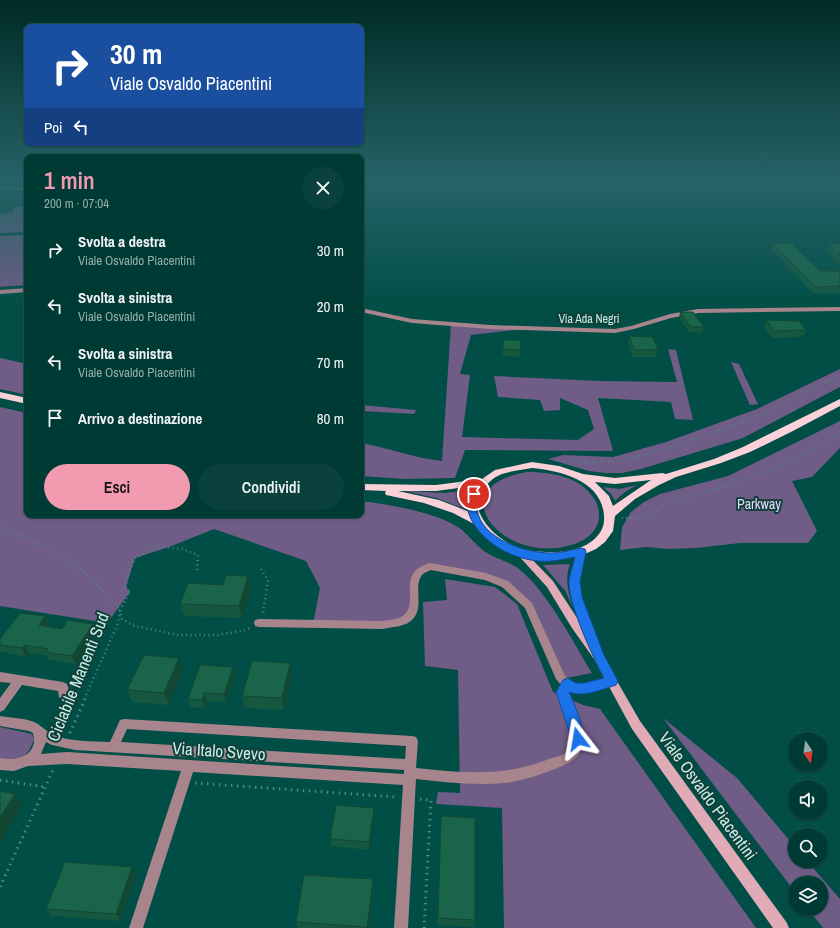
<!DOCTYPE html>
<html lang="it">
<head>
<meta charset="utf-8">
<style>
  body { margin:0; font-family:"Archivo Narrow",sans-serif; background:#0a413c; color:#f1f3f6; height:100vh; display:flex; flex-direction:column; font-size:15px; white-space:nowrap }
  * { box-sizing:border-box; margin:0 }
  p { font-size:13px; color:#95adac }
  .icon { flex:none; width:22px; height:22px; fill:none; stroke:currentColor; stroke-width:2; stroke-linecap:round; stroke-linejoin:round }
  .map { position:relative; flex:1; overflow:hidden }
  .sheet { position:absolute; left:24px; top:154px; width:340px; height:364px; display:flex; flex-direction:column; background:#003a34; border-radius:8px; box-shadow:0 1px 3px #0004,0 0 0 1px #22544f }
  .sheet>* { flex:none }
  .top-card { position:absolute; left:24px; top:24px; width:340px; height:122px; border-radius:8px; box-shadow:0 1px 3px #0004,0 0 0 1px #22544f; background:#1a4fa0; color:#fff; overflow:hidden }
  .needle { width:26px; rotate:167deg }
  .controls { position:absolute; left:788px; top:732px; display:grid; gap:8px }
  .controls a { display:grid; place-items:center; width:40px; height:40px; border-radius:50%; background:#003a34; box-shadow:0 1px 3px #0004,0 0 0 1px #22544f; font-size:20px }
  .pin { position:absolute; display:grid; place-items:center; width:34px; height:34px; color:#fff; margin:-17px; border:2px solid #fff; border-radius:50%; box-shadow:0 1px 4px #0007 }
  .me { position:absolute; width:44px; margin:-22px; rotate:346deg; stroke-linejoin:round; filter:drop-shadow(0 0 3px #0008) }
  .turn { display:flex; align-items:center; gap:14px; height:84px; padding:0 20px; font-size:18px }
  .turn .icon { width:52px; height:52px; stroke-width:2.5 }
  .turn b { display:block; font-size:28px; line-height:34px }
  .then { display:flex; align-items:center; height:38px; padding:0 20px; background:#0003; gap:8px; font-size:15px }
  .round { display:grid; place-items:center; flex:none; width:42px; height:42px; border-radius:21px; background:#0a413c }
  .summary { display:flex; align-items:center; justify-content:space-between; height:68px; padding:0 20px }
  h1 { font-size:24px; font-weight:600; line-height:30px; color:#f29ab0 }
  .button { display:flex; gap:8px; margin-top:auto; padding:8px 20px }
  .button a { flex:1; height:46px; border-radius:24px; background:#f29ab0; color:#111; font-size:16px; font-weight:600; line-height:46px; text-align:center }
  .button a+a { background:#0a413c; color:#f1f3f6 }
  ul { padding:0; list-style:none }
  li { display:flex; align-items:center; gap:12px; height:56px; padding:0 20px }
  li div { flex:1 }
  li b { display:block; font-size:15px }
  li em { font-style:normal }
  .map>svg:first-child { display:block }
  .green { fill:#6f5c87 }
  .lines { fill:none; stroke-linecap:round; stroke-linejoin:round }
  .path-far4 { stroke:#4b8b83; stroke-width:1; stroke-dasharray:0.5 2; stroke-linecap:butt }
  .path-far3 { stroke:#4b8b83; stroke-width:1.5; stroke-dasharray:1 2.5; stroke-linecap:butt }
  .path-far2 { stroke:#4b8b83; stroke-width:2; stroke-dasharray:1 3; stroke-linecap:butt }
  .path-far1 { stroke:#4b8b83; stroke-width:2.5; stroke-dasharray:1 3.5; stroke-linecap:butt }
  .path { stroke:#4b8b83; stroke-width:3; stroke-dasharray:1.5 4.5; stroke-linecap:butt }
  .street { fill:#a8858d; fill-rule:evenodd }
  .secondary { fill:#e0aab6; fill-rule:evenodd }
  .primary { fill:#fad0d9; fill-rule:evenodd }
  .wall { fill:#16573f }
  .shaded-wall { fill:#124733 }
  .building { fill:#1a6549; stroke:#124733 }
  .route { fill:#1a73e8; stroke:#114b97 }
  .labels { text-anchor:middle; stroke-width:4; stroke-linejoin:round; paint-order:stroke }
  .far-street-label { font-size:12px; fill:#c7efe8; stroke:#11403b }
  .park-label { font-size:14px; fill:#e4d6f9; stroke:#11403b }
  .near-street-label { font-size:17px; fill:#c7efe8; stroke:#11403b }
</style>
</head>
<body>
<div class="map">
<svg width="840" height="928" viewBox="0 0 840 928">
  <rect width="100%" height="100%" fill="#004e46"/>
  <g class="green">
    <path d="M23,206l2,10h2v16l-27,1v-19l13,-2v-4z"/>
    <path d="M27,235v50l-27,2v-51z"/>
    <path d="M451,324l73,5 -53,6 -11,39 10,1 -8,62 116,3 16,-11 -6,-19 -28,-12v12l-16,1 -4,-11 -42,-3 -4,-21 105,5 78,1 -9,-33 8,1 17,70 -18,-1 -4,-17 -73,-4 15,53 -148,-1 -10,28 -51,1 -43,-3v-33c28,5 53,15 81,18z"/>
    <path d="M0,358l27,6v31l-27,-6z"/>
    <path d="M731,362l8,2 19,40 -8,1z"/>
    <path d="M840,369v18l-97,51 -102,31 -19,4h-17l-16,-2 -41,-12 15,-4 50,2 53,-15 91,-33z"/>
    <path d="M361,405l55,5 -2,4 -53,-3z"/>
    <path d="M0,407l27,6v102h334v-14c29,4 78,11 101,29 8,7 14,15 22,21 11,8 25,10 35,18 28,22 54,73 73,104l-31,6 -32,-73 -24,-22 -75,-18 -11,6 -5,33 -11,16 -90,3 7,-36 -14,-27 -92,-32 -45,18 -34,11 -9,29 4,5 -23,31 -107,-17z"/>
    <path d="M840,421v27l-28,29 -20,4 25,50 -9,12h-68l-44,5 -29,1 -20,-2 -27,3 2,-23 9,-15 13,-10 16,-8 68,-18z"/>
    <path d="M527,472c26,0 56,5 69,30 3,6 4,14 2,21 -4,12 -16,19 -27,22 -68,21 -133,-58 -44,-73z"/>
    <path d="M637,485l-12,7 -10,9 -4,-7 -8,-7 16,2z"/>
    <path d="M468,490l-4,9 1,10 -29,-11 -31,-7 40,2z"/>
    <path d="M570,564c-6,16 -1,29 3,45l-7,-17 -23,-27z"/>
    <path d="M445,579l50,8 22,17 36,88 30,13 17,4 156,219h-252l-2,-120 -66,-4 2,-12 22,1 -2,-123 -33,-4 -2,-64 24,-2z"/>
    <path d="M663,718l74,60 58,69v14h12l33,38v29h-17l-15,-19h13v-26h-26v9z"/>
    <path d="M0,727l32,7 2,5c-6,19 -15,23 -34,20z"/>
  </g>
  <g class="lines">
    <path class="path-far4" d="M0,221l27,-2"/>
    <path class="path-far3" d="M831,380l9,-5"/>
    <g class="path-far2">
      <path d="M564,461l50,1 38,-9 83,-28 24,-10 74,-36"/>
      <path d="M622,518h22l23,-15 69,-20 31,-12 38,-18 35,-20"/>
    </g>
    <g class="path-far1">
      <path d="M0,528c29,11 60,23 84,44 13,11 24,25 36,38l-2,13 -34,77"/>
      <path d="M261,569l7,11 -5,34"/>
      <path d="M197,570l1,-15 -16,-6 -23,-3 -24,12 -8,17 -1,12 4,5 -10,18 2,9 12,7 44,9h40l28,-5 5,-3"/>
    </g>
    <g class="path">
      <path d="M70,733l15,-34"/>
      <path d="M0,780l45,7"/>
      <path d="M195,783l201,14"/>
      <path d="M420,799l11,1 -7,128"/>
      <path d="M0,887l53,-117"/>
    </g>
    <g class="street">
      <path d="M0,187l27,1v2l-27,-1z"/>
      <path d="M27,288v4l-27,2v-4z"/>
      <path d="M840,307v4l-142,2 -27,5 -37,11 -19,4 -125,-4 -78,-6 -51,-11v-4l51,11 78,6 125,4 16,-3 39,-12 28,-5z"/>
      <path d="M430,563l56,10 22,8 24,22 33,73 11,8h8l28,-8 4,2 1,3 -1,3c-14,5 -33,13 -47,7l-1,1c9,20 28,56 1,71 -20,9 -42,17 -64,20 -30,3 -60,-1 -89,-4l-8,149h-14l9,-143 -210,-13 -50,156h-14l52,-157 -114,-7 -39,2 -14,5 -14,-1v-12c17,4 39,-3 33,-25l-4,-2 -29,-5v-10c12,2 26,2 36,7 7,4 11,9 18,12 17,7 38,6 56,7l10,-22 4,-1 288,17 4,1 2,4 -2,27c47,5 88,9 133,-9 7,-2 17,-4 21,-11 7,-15 -7,-42 -12,-56l3,-7 -5,-6 -31,-71 -23,-21 -17,-7 -54,-10c-2,1 -6,2 -8,4 -12,12 5,37 -15,49 -7,4 -17,4 -25,6l-124,-2 -4,-1 -1,-3 1,-3 4,-1 124,2c7,-1 16,-2 21,-6 16,-14 -9,-42 26,-52zM127,729l279,17 -1,13 -284,-17zM46,742l6,3 23,5 329,20v4l-337,-22 -26,2z"/>
      <path d="M0,672l63,10 4,2c2,4 2,9 0,13l-4,2 -4,-2 -1,-6 -36,-6 -18,25 -4,2v-14l11,-15 -11,-1z"/>
    </g>
    <path class="secondary" d="M581,549l3,1 2,2 -6,29 1,16 18,49 -1,2 42,73 147,202 2,5h-16l-141,-199 -38,-70 -22,-31 -25,-41 -30,-33 2,-2h6l28,29 28,43 -10,-27 -1,-16 6,-29 2,-2z"/>
    <g class="primary">
      <path d="M0,392l27,6v6l-27,-6z"/>
      <path d="M840,399v7l-49,26 -41,20 -29,11 -45,14 -17,8 -24,14 -20,17 -2,15 -8,11 -9,7 -18,8 -34,4 -32,-7 -23,-13 -15,-17 -21,-11 -29,-10 -38,-8 -1,-2 1,-2 -25,-1v-6l75,1 46,-6 13,-9 37,-8 27,4 24,8 32,4 47,-5 4,1 48,-15 29,-12zM532,468c31,3 74,14 72,53 -1,13 -13,23 -25,27 -16,6 -44,5 -60,0 -17,-6 -41,-25 -41,-45 0,-3 2,-6 3,-9 3,-8 12,-17 21,-20 9,-3 20,-4 30,-6zM651,480l-38,26 -4,-10 -14,-14 20,2zM474,486l-6,17 2,9 -31,-12 -41,-9h38z"/>
    </g>
  </g>
  <g class="wall">
    <path d="M0,180h13l-4,2h-7v4h-1l2,5 2,20 -5,1z"/>
    <path d="M806,180h34v2l-33,-1z"/>
    <path d="M773,243l47,28h20v22h-27l-42,-44z"/>
    <path d="M840,243v21l-14,-12 3,-7z"/>
    <path d="M680,312l24,15 -2,6 -13,-1 -10,-14z"/>
    <path d="M766,320l40,10 -3,7 -31,1 -8,-11z"/>
    <path d="M629,336l29,14 -2,7h-24l-4,-14z"/>
    <path d="M503,340l18,10 -1,7 -17,-1 -1,-9z"/>
    <path d="M248,576l3,12 -9,30 -58,-2 -4,-12 43,-19z"/>
    <path d="M45,616l4,9 -1,1 14,3 31,-5 4,8 -21,32 -27,-4 -2,-4 -18,-3 -3,4 -25,-5 -1,-1v-12z"/>
    <path d="M233,667l2,8 -9,27 -19,-1 -3,7 -14,-1 -2,-8z"/>
    <path d="M183,670l-14,35 -37,-3 -5,-12z"/>
    <path d="M292,675l-8,35 -39,-2 -3,-12z"/>
    <path d="M374,808v8l-4,34 -39,-4 -1,-7z"/>
    <path d="M441,816l34,104 -1,7 -37,-2z"/>
    <path d="M132,867l4,7 -16,47 -69,-5 -5,-7z"/>
    <path d="M373,879v8l-4,41h-72l-1,-6z"/>
  </g>
  <g class="shaded-wall">
    <path d="M0,180h2v6h-1l2,5 2,20 -5,1z"/>
    <path d="M9,180h4l-4,2z"/>
    <path d="M364,314v9l-3,5v-10z"/>
    <path d="M248,576l3,12 -9,30 -3,-12z"/>
    <path d="M45,616l4,9 -6,8 -4,-8z"/>
    <path d="M93,624l4,8 -21,32 -4,-8z"/>
    <path d="M25,645l4,8 -3,4 -4,-9z"/>
    <path d="M179,658l4,12 -14,35 -5,-12z"/>
    <path d="M290,663l2,12 -8,35 -2,-12z"/>
    <path d="M233,667l2,8 -9,27 -2,-8z"/>
    <path d="M204,693l3,8 -3,7 -2,-8z"/>
    <path d="M15,794l8,11 -23,38v-25z"/>
    <path d="M374,808v8l-4,34 -1,-8z"/>
    <path d="M132,867l4,7 -16,47 -4,-7z"/>
    <path d="M373,879v8l-4,41h-2z"/>
  </g>
  <g class="building">
    <path d="M0,185h1l2,20 -3,1z"/>
    <path d="M773,243h18l29,28h20v15l-25,1z"/>
    <path d="M840,243v13l-11,-11z"/>
    <path d="M680,312h13l11,15h-14z"/>
    <path d="M361,313l3,1 -3,4z"/>
    <path d="M766,320l33,1 7,9 -32,1z"/>
    <path d="M629,336l24,1 5,13h-24z"/>
    <path d="M503,340h17l1,10 -18,-1z"/>
    <path d="M226,575l22,1 -9,30 -59,-2 8,-21 35,2z"/>
    <path d="M20,613l25,3 -6,9 23,4 6,-9 25,4 -21,32 -27,-4 3,-3 -23,-4 -3,3 -22,-3v-6z"/>
    <path d="M144,655l35,3 -15,35 -37,-3z"/>
    <path d="M252,661l38,2 -8,35 -40,-2z"/>
    <path d="M200,665l33,2 -9,27 -20,-1 -2,7 -14,-1z"/>
    <path d="M0,791l15,3 -15,24z"/>
    <path d="M336,805l38,3 -5,34 -39,-3z"/>
    <path d="M441,816l34,2v102l-37,-2z"/>
    <path d="M65,862l67,5 -16,47 -70,-5z"/>
    <path d="M304,875l69,4 -6,48 -71,-5z"/>
  </g>
  <linearGradient id="sky" x2="0" y2="1"><stop stop-color="#002b26"/><stop offset="0.58" stop-color="#266368"/><stop offset="1" stop-color="#266368" stop-opacity="0"/></linearGradient>
  <rect width="840" height="310" fill="url(#sky)"/>
  <path class="route" d="M471,491h3l5,3c-1,5 -2,10 -2,15 4,30 48,44 74,44 10,0 20,-3 30,-5l4,1 1,3 -6,29 2,16 22,58 14,26 -2,4c-13,4 -33,13 -47,7 5,12 18,39 13,51l-4,2 -5,-2 -17,-51 7,-12 4,-2 9,5h8l20,-5c-11,-21 -36,-74 -35,-97 1,-8 4,-16 6,-24 -7,1 -14,3 -22,4 -30,3 -66,-13 -81,-40 -5,-9 -6,-20 -1,-30z"/>
  <g class="labels">
    <g class="far-street-label">
      <text x="589" y="323">Via Ada Negri</text>
    </g>
    <g class="park-label">
      <text x="759" y="509">Parkway</text>
    </g>
    <g class="near-street-label">
      <text transform="translate(78 677) rotate(-68)" y="6">Ciclabile Manenti Sud</text>
      <text transform="translate(219 751) rotate(4)" y="6">Via Italo Svevo</text>
      <text transform="translate(708 796) rotate(54)" y="6">Viale Osvaldo Piacentini</text>
    </g>
  </g>
</svg>
<div class="controls">
<a><svg class="needle" viewBox="-14 -14 28 28"><path d="M0-13l5 13h-10z" fill="#e53935"/><path d="M0 13l5-13h-10z" fill="#95adac"/></svg></a>
<a><svg class="icon" aria-label="sound" viewBox="0 0 24 24"><path d="M4 9h4l5-4v14l-5-4H4zM17 9q2 3 0 6"/></svg></a>
<a><svg class="icon" aria-label="search" viewBox="0 0 24 24"><circle cx="10" cy="10" r="6"/><path d="M15 15l6 6"/></svg></a>
<a><svg class="icon" aria-label="layers" viewBox="0 0 24 24"><path d="M12 4l9 5-9 5-9-5zM3 14l9 5 9-5"/></svg></a>
</div>
<div class="pin" style="left:474px;top:494px;background:#d93025"><svg class="icon" aria-label="arrive" viewBox="0 0 24 24"><path d="M6 21V4h12l-3 4 3 4H6"/></svg></div>
<svg class="me" style="left:578px;top:739px" viewBox="-20 -20 40 40"><path d="M0-17L14 15 0 8-14 15z" fill="#1a73e8" stroke="#fff" stroke-width="4"/></svg>
<div class="top-card">
<div class="turn"><svg class="icon" aria-label="right" viewBox="0 0 24 24"><path d="M7 20v-9h11M14 6l5 5-5 5"/></svg><div><b>30 m</b>Viale Osvaldo Piacentini</div></div>
<div class="then">Poi<svg class="icon" aria-label="left" viewBox="0 0 24 24"><path d="M17 20v-9H6M10 6l-5 5 5 5"/></svg></div>
</div>
<section class="sheet">
<div class="summary"><div><h1>1 min</h1><p>200 m · 07:04</p></div><a class="round"><svg class="icon" aria-label="close" viewBox="0 0 24 24"><path d="M6 6l12 12M18 6L6 18"/></svg></a></div>
<ul>
<li><svg class="icon" aria-label="right" viewBox="0 0 24 24"><path d="M7 20v-9h11M14 6l5 5-5 5"/></svg><div><b>Svolta a destra</b><p>Viale Osvaldo Piacentini</p></div><em>30 m</em></li>
<li><svg class="icon" aria-label="left" viewBox="0 0 24 24"><path d="M17 20v-9H6M10 6l-5 5 5 5"/></svg><div><b>Svolta a sinistra</b><p>Viale Osvaldo Piacentini</p></div><em>20 m</em></li>
<li><svg class="icon" aria-label="left" viewBox="0 0 24 24"><path d="M17 20v-9H6M10 6l-5 5 5 5"/></svg><div><b>Svolta a sinistra</b><p>Viale Osvaldo Piacentini</p></div><em>70 m</em></li>
<li><svg class="icon" aria-label="arrive" viewBox="0 0 24 24"><path d="M6 21V4h12l-3 4 3 4H6"/></svg><div><b>Arrivo a destinazione</b></div><em>80 m</em></li>
</ul>
<div class="button"><a>Esci</a><a>Condividi</a></div>
</section>
</div>
</body>
</html>
